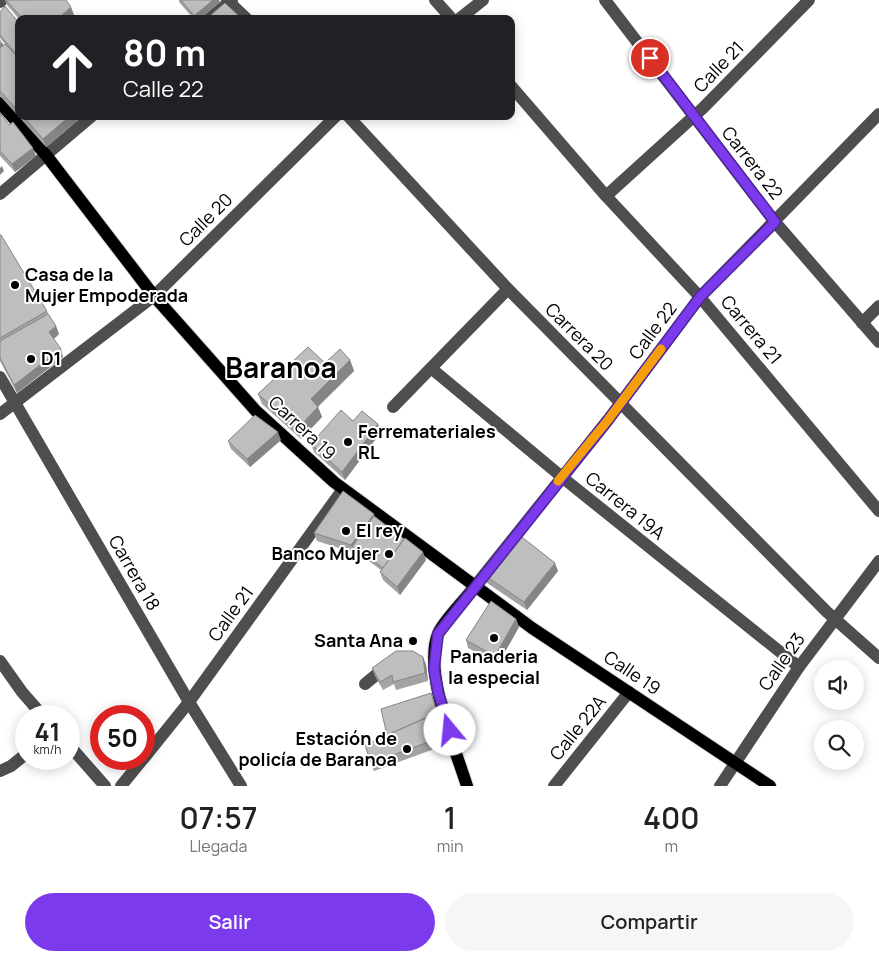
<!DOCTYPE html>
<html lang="es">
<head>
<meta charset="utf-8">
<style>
  body { margin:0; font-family:Manrope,sans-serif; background:#f6f6f6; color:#222; height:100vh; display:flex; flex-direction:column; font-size:19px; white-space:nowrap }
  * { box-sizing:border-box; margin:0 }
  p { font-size:16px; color:#767676 }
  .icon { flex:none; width:28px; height:28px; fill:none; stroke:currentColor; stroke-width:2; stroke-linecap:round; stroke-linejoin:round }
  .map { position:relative; height:786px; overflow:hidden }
  .panel { display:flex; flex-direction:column; background:#fff; flex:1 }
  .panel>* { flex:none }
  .hud { position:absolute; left:15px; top:15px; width:500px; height:105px; border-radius:10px; box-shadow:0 2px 12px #0003; background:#202124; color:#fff; overflow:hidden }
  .tools { position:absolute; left:814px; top:660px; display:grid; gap:10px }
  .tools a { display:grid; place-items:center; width:50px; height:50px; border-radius:50%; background:#fff; box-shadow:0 2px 12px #0003; font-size:25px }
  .speed { position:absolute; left:15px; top:705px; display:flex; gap:10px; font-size:25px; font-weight:700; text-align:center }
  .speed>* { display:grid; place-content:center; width:65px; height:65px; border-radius:50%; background:#fff; box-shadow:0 2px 12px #0003; line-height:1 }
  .speed small { font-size:12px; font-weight:400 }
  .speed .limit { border:8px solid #d22; background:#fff; color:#111 }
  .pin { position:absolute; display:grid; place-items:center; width:42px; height:42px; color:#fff; margin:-21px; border:2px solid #fff; border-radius:50%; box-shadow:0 1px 5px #0007 }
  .me { position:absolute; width:55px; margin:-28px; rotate:343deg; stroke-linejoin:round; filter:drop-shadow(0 0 4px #0008) }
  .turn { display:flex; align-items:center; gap:18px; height:105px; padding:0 25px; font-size:22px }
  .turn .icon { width:65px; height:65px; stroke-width:2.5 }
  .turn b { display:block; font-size:35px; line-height:42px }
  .eta { display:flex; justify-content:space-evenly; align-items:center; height:85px; text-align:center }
  .eta b { font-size:30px; font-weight:600; line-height:35px }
  .button { display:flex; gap:10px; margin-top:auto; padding:10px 25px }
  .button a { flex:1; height:58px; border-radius:30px; background:#7c3aed; color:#fff; font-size:20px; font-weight:600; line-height:58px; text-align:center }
  .button a+a { background:#f6f6f6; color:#222 }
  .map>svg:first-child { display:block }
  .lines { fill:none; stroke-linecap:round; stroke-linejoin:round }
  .major-casing { stroke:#dbdbdb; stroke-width:14 }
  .minor { stroke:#4e4e4e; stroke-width:12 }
  .major { stroke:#000; stroke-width:12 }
  .wall { fill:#a3a3a3 }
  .shaded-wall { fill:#858585 }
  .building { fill:#bebebe; stroke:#858585 }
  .route-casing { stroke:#51269a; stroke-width:12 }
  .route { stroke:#7c3aed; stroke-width:9 }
  .slow { stroke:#f59e0b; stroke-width:9 }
  .poi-dot { fill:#000; stroke:#fff; stroke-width:2 }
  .labels { text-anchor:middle; stroke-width:4; stroke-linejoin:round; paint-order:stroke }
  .street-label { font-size:18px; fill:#000; stroke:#fff }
  .poi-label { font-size:18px; font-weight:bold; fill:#000; stroke:#fff; text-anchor:start }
  .town-label { font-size:28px; font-weight:bold; fill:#000; stroke:#fff }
</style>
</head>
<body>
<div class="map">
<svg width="879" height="786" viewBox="0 0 879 786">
  <rect width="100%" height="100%" fill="#fff"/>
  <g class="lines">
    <defs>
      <g id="major">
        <path d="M0,103l46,52 108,141 102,115 78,71 198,146 238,158"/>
        <path d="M467,786c-12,-38 -44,-115 -29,-152 4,-12 29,-36 37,-48"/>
      </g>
    </defs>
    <use href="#major" class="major-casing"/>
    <g class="minor">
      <path d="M227,0l20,19"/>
      <path d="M435,0l17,19"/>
      <path d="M605,0l170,222 104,120"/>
      <path d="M0,2l2,-2"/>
      <path d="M209,19l23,-19"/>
      <path d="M459,19l24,-19"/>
      <path d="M511,86l95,110 94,101 179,214"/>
      <path d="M348,116l160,173 319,323 52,46"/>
      <path d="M0,194l92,-78"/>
      <path d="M606,196l97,-88 106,-108"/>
      <path d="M862,323l17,-17"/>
      <path d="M432,369l136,113 231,185"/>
      <path d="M0,377l189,325 52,84"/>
      <path d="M393,407l115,-118"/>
      <path d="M0,414l154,-118 182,-180"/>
      <path d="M475,586l133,-166 92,-123 179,-183"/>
      <path d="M0,661l22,31 21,24"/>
      <path d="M365,684l23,-19"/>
      <path d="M69,745l36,41"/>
      <path d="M144,758l45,-56 154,-213"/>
      <path d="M0,771l11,-5 15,-12"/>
      <path d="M121,786l22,-27"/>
      <path d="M554,786l75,-94"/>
      <path d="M720,786l79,-119 80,-106"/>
    </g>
    <use href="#major" class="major"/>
  </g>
  <g class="wall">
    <path d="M5,0h61l8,15 -4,4h-51l-12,-14z"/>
    <path d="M179,0h40l1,2 -21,17h-5l-15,-17z"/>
    <path d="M0,12l19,11v93h57l1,5 -31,26 -46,-51v-57l3,6 2,-1 -5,-6z"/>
    <path d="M0,113l9,12 27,31 -21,16 -15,-16z"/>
    <path d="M0,235l56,91 3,8 -5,5 9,18 -46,36 -17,-32z"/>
    <path d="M350,360l4,11 -36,36 4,10 -21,22 -39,-35 -4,-10 67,-31z"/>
    <path d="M353,421l25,3 3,8 -36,48 -31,-28 -3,-8z"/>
    <path d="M281,440l-31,27 -19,-18 -3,-8z"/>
    <path d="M374,514v2l52,44 -26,35 -17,-15 -3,-8 1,-2 -11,-8 -16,-9 -37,-12 -3,-8z"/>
    <path d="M558,571l-31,39 -40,-27 -3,-8z"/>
    <path d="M516,619l3,8 -21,37 -30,-16 -2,-8z"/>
    <path d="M423,657l3,8 2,16 -32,9 -2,-6 -11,6 -8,-14 -3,-8z"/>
    <path d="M431,693l17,51 -74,27 -9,-26 22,-10z"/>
  </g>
  <g class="shaded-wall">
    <path d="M213,0h6l1,2 -21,17h-3l-2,-3z"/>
    <path d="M71,7l3,8 -4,4h-12z"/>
    <path d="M2,42l2,5 -4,4v-7z"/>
    <path d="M70,116h6l1,5 -31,26 -3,-8z"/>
    <path d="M33,148l3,8 -21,16 -3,-8z"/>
    <path d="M2,166l2,5 -4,4v-7z"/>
    <path d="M56,326l3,8 -7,6 -3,-8z"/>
    <path d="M61,349l2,8 -46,36 -3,-8z"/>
    <path d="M350,360l4,11 -40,39 -3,-11z"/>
    <path d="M318,407l4,10 -21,22 -4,-10z"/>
    <path d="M378,424l3,8 -36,48 -3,-8z"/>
    <path d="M278,432l3,8 -31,27 -3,-8z"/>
    <path d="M374,514l2,8 -24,25 -1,-2z"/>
    <path d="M423,552l3,8 -26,35 -3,-8z"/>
    <path d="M555,563l3,8 -31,39 -3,-8z"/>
    <path d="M516,619l3,8 -21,37 -3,-8z"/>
    <path d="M423,657l3,8 2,16 -3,-8z"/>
  </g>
  <g class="building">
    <path d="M6,0h60l5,7 -13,12h-35z"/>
    <path d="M181,0h32l-19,16z"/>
    <path d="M225,3l17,16h-36z"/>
    <path d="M5,6l14,17v35l-19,-23v-23z"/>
    <path d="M5,44l14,14v54l-19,-21v-43z"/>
    <path d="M0,113l9,12 4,-3 20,26 -21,16 -12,-13z"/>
    <path d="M23,116h47l-27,23z"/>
    <path d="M0,235h1l46,76 -47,27z"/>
    <path d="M48,314l8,12 -7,6 12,17 -47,36 -14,-27v-17z"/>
    <path d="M308,347l17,16 15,-14 10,11 -39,39 7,8 -21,22 -39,-35z"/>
    <path d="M341,410l12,11 9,-10 16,13 -36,48 -31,-28z"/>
    <path d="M255,415l23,17 -31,27 -19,-18z"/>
    <path d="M343,491l31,23 -23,31 -37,-12z"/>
    <path d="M374,516l30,23 -21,29 -15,-12 -16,-9z"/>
    <path d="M518,534l37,29 -31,39 -40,-27z"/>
    <path d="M405,538l18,14 -26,35 -17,-15z"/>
    <path d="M491,601l25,18 -21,37 -29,-16z"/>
    <path d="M396,651h17l10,6 2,16 -32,9 -1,-7 -12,7 -8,-14z"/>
    <path d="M431,693l7,22 -1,-2 -50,22 -6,-26z"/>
    <path d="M437,713l8,23 -74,27 -6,-18z"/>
  </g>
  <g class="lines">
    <defs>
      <path id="route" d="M450,730l-12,-38 -4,-23 4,-35 170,-214 92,-123 75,-75 -125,-164"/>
    </defs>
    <use href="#route" class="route-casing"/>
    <use href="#route" class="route"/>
    <path class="slow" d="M558,481l50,-61 53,-71"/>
  </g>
  <g class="poi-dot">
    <circle cx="15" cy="285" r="5"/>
    <circle cx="31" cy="359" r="5"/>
    <circle cx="348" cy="442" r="5"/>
    <circle cx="346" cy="531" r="5"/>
    <circle cx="389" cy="554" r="5"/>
    <circle cx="494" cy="638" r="5"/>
    <circle cx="413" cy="641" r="5"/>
    <circle cx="407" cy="749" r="5"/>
  </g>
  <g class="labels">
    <g class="street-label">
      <text transform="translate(719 67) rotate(-46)" y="6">Calle 21</text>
      <text transform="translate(752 163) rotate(52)" y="6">Carrera 22</text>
      <text transform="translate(206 220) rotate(-45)" y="6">Calle 20</text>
      <text transform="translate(751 330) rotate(50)" y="6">Carrera 21</text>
      <text transform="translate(653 331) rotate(-53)" y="6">Calle 22</text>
      <text transform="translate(579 337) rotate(45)" y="6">Carrera 20</text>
      <text transform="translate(302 428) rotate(43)" y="6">Carrera 19</text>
      <text transform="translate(625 506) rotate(39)" y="6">Carrera 19A</text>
      <text transform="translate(134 573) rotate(60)" y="6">Carrera 18</text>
      <text transform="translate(231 614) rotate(-54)" y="6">Calle 21</text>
      <text transform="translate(782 662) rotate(-55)" y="6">Calle 23</text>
      <text transform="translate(632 673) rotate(34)" y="6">Calle 19</text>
      <text transform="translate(578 728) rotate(-51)" y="6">Calle 22A</text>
    </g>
    <g class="poi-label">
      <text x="25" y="281">Casa de la<tspan x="25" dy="21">Mujer Empoderada</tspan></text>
      <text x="41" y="365">D1</text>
      <text x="358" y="438">Ferremateriales<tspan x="358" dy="21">RL</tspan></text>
      <text x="356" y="537">El rey</text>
      <text x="379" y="560" text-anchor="end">Banco Mujer</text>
      <text x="403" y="647" text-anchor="end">Santa Ana</text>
      <text x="494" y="663" text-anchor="middle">Panaderia<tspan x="494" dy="21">la especial</tspan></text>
      <text x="397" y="745" text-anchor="end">Estación de<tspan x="397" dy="21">policía de Baranoa</tspan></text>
    </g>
    <g class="town-label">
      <text x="281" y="378">Baranoa</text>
    </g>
  </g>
</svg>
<div class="tools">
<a><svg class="icon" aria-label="sound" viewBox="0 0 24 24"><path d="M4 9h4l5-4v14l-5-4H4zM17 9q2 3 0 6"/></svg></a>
<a><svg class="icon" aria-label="search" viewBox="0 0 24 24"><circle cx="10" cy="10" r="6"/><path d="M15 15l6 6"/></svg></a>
</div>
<div class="speed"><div>41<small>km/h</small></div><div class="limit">50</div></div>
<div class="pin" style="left:650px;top:58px;background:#d93025"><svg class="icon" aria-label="arrive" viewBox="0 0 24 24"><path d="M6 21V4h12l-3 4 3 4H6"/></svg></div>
<svg class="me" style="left:450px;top:730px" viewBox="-20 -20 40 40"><circle r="19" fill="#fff"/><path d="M0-13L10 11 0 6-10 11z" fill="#7c3aed"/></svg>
<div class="hud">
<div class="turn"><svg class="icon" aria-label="ahead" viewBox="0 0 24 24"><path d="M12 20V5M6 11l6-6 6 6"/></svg><div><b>80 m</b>Calle 22</div></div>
</div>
</div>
<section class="panel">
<div class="eta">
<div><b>07:57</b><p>Llegada</p></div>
<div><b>1</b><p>min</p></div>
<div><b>400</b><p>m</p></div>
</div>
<div class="button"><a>Salir</a><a>Compartir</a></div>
</section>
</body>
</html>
